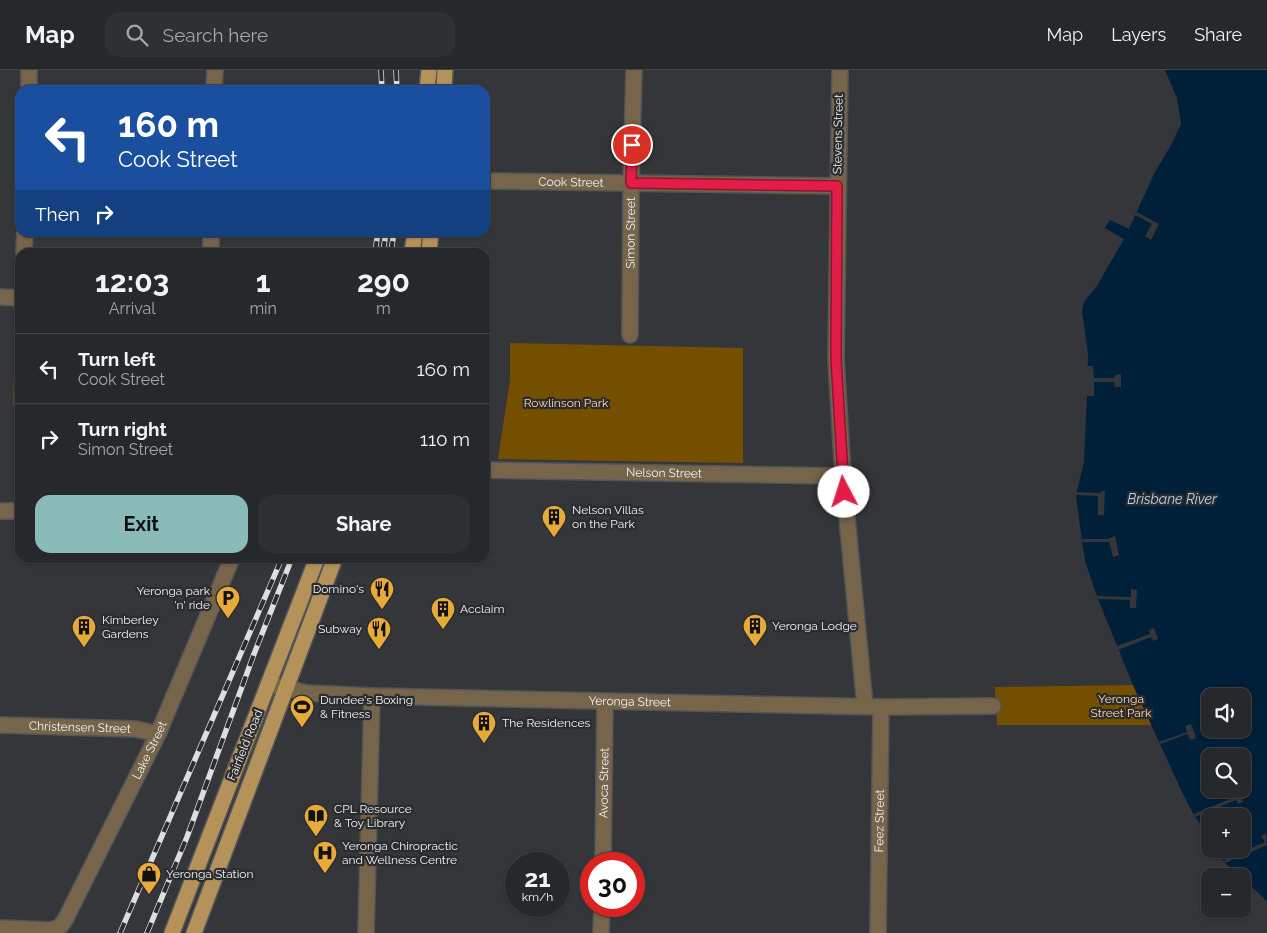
<!DOCTYPE html>
<html lang="en">
<head>
<meta charset="utf-8">
<style>
  body { margin:0; font-family:Raleway,sans-serif; background:#2f3033; color:#f1f3f6; height:100vh; display:flex; flex-direction:column; font-size:19px; white-space:nowrap }
  * { box-sizing:border-box; margin:0 }
  p { font-size:16px; color:#a4a6a9 }
  .icon { flex:none; width:28px; height:28px; fill:none; stroke:currentColor; stroke-width:2; stroke-linecap:round; stroke-linejoin:round }
  .map { position:relative; flex:1; overflow:hidden }
  .details { position:absolute; left:15px; top:178px; width:475px; height:315px; display:flex; flex-direction:column; background:#27282b; border-radius:15px; box-shadow:0 1px 4px #0004,0 0 0 1px #434447 }
  .details>* { flex:none }
  .top-card { position:absolute; left:15px; top:15px; width:475px; height:152px; border-radius:15px; box-shadow:0 1px 4px #0004,0 0 0 1px #434447; background:#1a4fa0; color:#fff; overflow:hidden }
  .buttons { position:absolute; left:1201px; top:618px; display:grid; gap:10px }
  .buttons a { display:grid; place-items:center; width:50px; height:50px; border-radius:10px; background:#27282b; box-shadow:0 1px 4px #0004,0 0 0 1px #434447; font-size:25px }
  .speed { position:absolute; left:505px; top:782px; display:flex; gap:10px; font-size:25px; font-weight:700; text-align:center }
  .speed>* { display:grid; place-content:center; width:65px; height:65px; border-radius:50%; background:#27282b; box-shadow:0 1px 4px #0004,0 0 0 1px #434447; line-height:1 }
  .speed small { font-size:12px; font-weight:400 }
  .speed .limit { border:8px solid #d22; background:#fff; color:#111 }
  .pin { position:absolute; display:grid; place-items:center; width:42px; height:42px; color:#fff; margin:-21px; border:2px solid #fff; border-radius:50%; box-shadow:0 1px 5px #0007 }
  .me { position:absolute; width:55px; margin:-28px; rotate:355deg; stroke-linejoin:round; filter:drop-shadow(0 0 4px #0008) }
  .turn { display:flex; align-items:center; gap:18px; height:105px; padding:0 20px; font-size:22px }
  .turn .icon { width:65px; height:65px; stroke-width:2.5 }
  .turn b { display:block; font-size:35px; line-height:42px }
  .then { display:flex; align-items:center; height:48px; padding:0 20px; background:#0003; gap:10px; font-size:19px }
  .eta { display:flex; justify-content:space-evenly; align-items:center; height:85px; text-align:center }
  .eta b { font-size:30px; font-weight:700; line-height:35px }
  .cta { display:flex; gap:10px; margin-top:auto; padding:10px 20px }
  .cta a { flex:1; height:58px; border-radius:15px; background:#8bbbb9; color:#111; font-size:20px; font-weight:700; line-height:58px; text-align:center }
  .cta a+a { background:#2f3033; color:#f1f3f6 }
  ul { padding:0; list-style:none }
  li { display:flex; align-items:center; gap:15px; height:70px; padding:0 20px; border-top:1px solid #434447 }
  li div { flex:1 }
  li b { display:block; font-size:19px }
  li em { font-style:normal }
  header { display:flex; align-items:center; gap:30px; box-sizing:border-box; height:70px; padding:0 25px; background:#27282b; border-bottom:1px solid #434447 }
  header strong { font-size:24px }
  nav { display:flex; gap:28px; margin-inline-start:auto; font-size:18px }
  .search { width:350px; height:45px; background:#2f3033; display:flex; align-items:center; gap:12px; box-sizing:border-box; padding:0 18px; border-radius:15px; color:#a4a6a9; font-size:19px }
  .map>svg:first-child { display:block }
  .green { fill:#744f00 }
  .water { fill:#001f38; fill-rule:evenodd }
  .pier { fill:#343639 }
  .lines { fill:none; stroke-linecap:round; stroke-linejoin:round }
  .minor-casing { stroke:#525457; stroke-width:18 }
  .major-casing { stroke:#525457; stroke-width:18 }
  .minor { stroke:#76654a; stroke-width:15 }
  .major { stroke:#b59259; stroke-width:15 }
  .rail-casing { stroke:#dcdee0; stroke-width:5.5 }
  .rail { stroke:#2a2c2f; stroke-width:4; stroke-dasharray:11; stroke-linecap:butt }
  .route-casing { stroke:#92132f; stroke-width:12 }
  .route { stroke:#e11d48; stroke-width:9 }
  .labels { text-anchor:middle; stroke-width:4.5; stroke-linejoin:round; paint-order:stroke }
  .street-label { font-size:12px; fill:#f0f2f4; stroke:#2a2c2f }
  .park-label { font-size:12px; fill:#fedba5; stroke:#2a2c2f }
  .poi-label { font-size:12px; fill:#f0f2f4; stroke:#2a2c2f; text-anchor:start }
  .water-label { font-size:14px; font-style:italic; fill:#b5d4f1; stroke:#2a2c2f }
</style>
</head>
<body>
<header>
<strong>Map</strong>
<div class="search"><svg class="icon" aria-label="search" viewBox="0 0 24 24"><circle cx="10" cy="10" r="6"/><path d="M15 15l6 6"/></svg>Search here</div>
<nav><a>Map</a><a>Layers</a><a>Share</a></nav>
</header>
<div class="map">
<svg width="1267" height="863" viewBox="0 0 1267 863">
  <rect width="100%" height="100%" fill="#343639"/>
  <g class="green">
    <path d="M16,249h4v87l-7,-1z"/>
    <path d="M510,273l233,5v115l-245,-4 12,-79z"/>
    <path d="M1133,615l19,40h-155l-2,-38z"/>
  </g>
  <path class="water" d="M1165,0h102v831l-24,-22 -1,-3h-2l-15,-13 -9,-14h26v-33h-32v22l-15,-21 -13,-25 -49,-107 -35,-86 -12,-35 -4,-22 -6,-47 8,-33 3,-66 1,-42 -6,-43 2,-9 13,-16 27,-47 -19,-11 5,-8 19,9 25,-55 17,-29 10,-21 -4,-26zM1210,626h32v33h-32zM1210,686h32v33h-32z"/>
  <g class="pier">
    <path d="M1137,142l22,12 -8,16 -6,-4 7,-12 -17,-9z"/>
    <path d="M1087,296h6l1,12h20l1,-3 6,-1v13h-6l-1,-5h-20v14h-7z"/>
    <path d="M1101,421h4l-1,24h-6v-19l-22,-1v-3l25,1z"/>
    <path d="M1115,466l4,19 -6,2 -4,-15h-27v-3h26z"/>
    <path d="M1131,519l6,1 -1,18h-6v-8l-32,-1 -1,-3 34,1z"/>
    <path d="M1154,558l4,11 -5,2 -2,-4 -33,13 -1,-4 33,-12 -1,-4z"/>
    <path d="M1191,654l5,14 -6,2 -3,-6 -27,10 -1,-2 28,-10 -2,-6z"/>
    <path d="M1239,720l4,12 -5,2 -2,-4 -41,17 -1,-3 41,-17 -2,-4z"/>
    <path d="M1266,763l1,12 -42,18 -1,-3 41,-18 -4,-6z"/>
  </g>
  <g class="lines">
    <defs>
      <g id="minor">
        <path d="M840,0l-4,289 7,117 22,230"/>
        <path d="M29,20v-20"/>
        <path d="M214,20l1,-20"/>
        <path id="s1" d="M485,111l352,5"/>
        <path d="M24,182l1,-20"/>
        <path d="M211,182v-20"/>
        <path d="M0,227l20,1"/>
        <path id="s2" d="M630,265l1,-152 3,-113"/>
        <path id="s3" d="M485,400l358,6"/>
        <path d="M0,441h20"/>
        <path id="s4" d="M269,614l38,9 65,3 509,11 112,-1"/>
        <path id="s5" d="M0,655l136,4 22,5"/>
        <path id="s6" d="M603,794l2,-162"/>
        <path id="s7" d="M0,858l49,2 10,-2 6,-8 93,-186 74,-176"/>
        <path d="M366,863l6,-237"/>
        <path d="M601,863l1,-27"/>
        <path id="s8" d="M878,863l3,-226"/>
      </g>
      <g id="major">
        <path d="M427,20l2,-20"/>
        <path d="M444,20l1,-20"/>
        <path d="M412,182l3,-20"/>
        <path d="M429,182l2,-20"/>
        <path d="M172,863l145,-375"/>
        <path d="M194,863l141,-375"/>
      </g>
    </defs>
    <use href="#minor" class="minor-casing"/>
    <use href="#major" class="major-casing"/>
    <use href="#minor" class="minor"/>
    <use href="#major" class="major"/>
    <defs>
      <g id="rail">
        <path d="M381,0l1,20"/>
        <path d="M396,0l1,20"/>
        <path d="M375,182l3,-20"/>
        <path d="M383,182l3,-20"/>
        <path d="M391,182l3,-20"/>
        <path d="M120,863l162,-375"/>
        <path d="M147,863l40,-96 67,-183 38,-96"/>
      </g>
    </defs>
    <use href="#rail" class="rail-casing"/>
    <use href="#rail" class="rail"/>
  </g>
  <g class="lines">
    <defs>
      <path id="route" d="M632,75l-1,38 206,3 -1,173 8,133"/>
    </defs>
    <use href="#route" class="route-casing"/>
    <use href="#route" class="route"/>
  </g>
  <defs>
    <symbol id="building-pin" viewBox="-11 -11 22 30"><path d="M0 17L-7.5 6A9.5 9.5 0 1 1 7.5 6Z" fill="#e9ab38" stroke="#2a2c2f"/><path d="M-4-6H4V6H1V3H-1V6H-4ZM-2.5-4.3h1.7v1.8h-1.7ZM.8-4.3h1.7v1.8H.8ZM-2.5-1h1.7V.8h-1.7ZM.8-1h1.7V.8H.8Z" fill="#111"/></symbol>
    <symbol id="restaurant-pin" viewBox="-11 -11 22 30"><path d="M0 17L-7.5 6A9.5 9.5 0 1 1 7.5 6Z" fill="#e9ab38" stroke="#2a2c2f"/><path d="M-5-6h1v4h1v-4h1v4h1v-4h1v5L-1.5 .5V6h-2V.5L-5-1ZM5-6V6H3V1.5H1.5Q1.5-4 5-6Z" fill="#111"/></symbol>
    <symbol id="parking-pin" viewBox="-11 -11 22 30"><path d="M0 17L-7.5 6A9.5 9.5 0 1 1 7.5 6Z" fill="#e9ab38" stroke="#2a2c2f"/><path d="M-3.5-5.5H1a3.5 3.5 0 0 1 0 7H-1V5.5H-3.5ZM-1-3.4V-.6H.8a1.4 1.4 0 0 0 0-2.8Z" fill="#111"/></symbol>
    <symbol id="stadium-pin" viewBox="-11 -11 22 30"><path d="M0 17L-7.5 6A9.5 9.5 0 1 1 7.5 6Z" fill="#e9ab38" stroke="#2a2c2f"/><path d="M0-5a6.5 5 0 1 0 0 10a6.5 5 0 1 0 0-10ZM-3.5-1.8h7v3.6h-7Z" fill="#111"/></symbol>
    <symbol id="library-pin" viewBox="-11 -11 22 30"><path d="M0 17L-7.5 6A9.5 9.5 0 1 1 7.5 6Z" fill="#e9ab38" stroke="#2a2c2f"/><path d="M-6-4Q-3-5.5-.7-3.5V5Q-3 3-6 4ZM6-4Q3-5.5 .7-3.5V5Q3 3 6 4Z" fill="#111"/></symbol>
    <symbol id="hospital-pin" viewBox="-11 -11 22 30"><path d="M0 17L-7.5 6A9.5 9.5 0 1 1 7.5 6Z" fill="#e9ab38" stroke="#2a2c2f"/><path d="M-5-5h3v3.5h4V-5h3V5h-3V1.5h-4V5h-3Z" fill="#111"/></symbol>
    <symbol id="shop-pin" viewBox="-11 -11 22 30"><path d="M0 17L-7.5 6A9.5 9.5 0 1 1 7.5 6Z" fill="#e9ab38" stroke="#2a2c2f"/><path d="M-5-2.5h2.3a2.7 3.5 0 0 1 5.4 0H5L5.5 6h-11ZM-1.5-2.5h3a1.5 2.3 0 0 0-3 0Z" fill="#111"/></symbol>
  </defs>
  <g fill-rule="evenodd">
    <use href="#building-pin" x="540" y="433" width="28" height="38"/>
    <use href="#restaurant-pin" x="368" y="505" width="28" height="38"/>
    <use href="#parking-pin" x="214" y="514" width="28" height="38"/>
    <use href="#building-pin" x="429" y="525" width="28" height="38"/>
    <use href="#building-pin" x="741" y="542" width="28" height="38"/>
    <use href="#building-pin" x="70" y="543" width="28" height="38"/>
    <use href="#restaurant-pin" x="365" y="545" width="28" height="38"/>
    <use href="#stadium-pin" x="288" y="623" width="28" height="38"/>
    <use href="#building-pin" x="470" y="639" width="28" height="38"/>
    <use href="#library-pin" x="302" y="732" width="28" height="38"/>
    <use href="#hospital-pin" x="311" y="769" width="28" height="38"/>
    <use href="#shop-pin" x="135" y="790" width="28" height="38"/>
  </g>
  <g class="labels">
    <g class="street-label">
      <text transform="translate(838 64) rotate(-89)" y="4">Stevens Street</text>
      <text dy="4" stroke="none"><textPath href="#s1" startOffset="86">Cook Street</textPath></text>
      <text dy="4" stroke="none"><textPath href="#s2" startOffset="102">Simon Street</textPath></text>
      <text dy="4" stroke="none"><textPath href="#s3" startOffset="179">Nelson Street</textPath></text>
      <text dy="4" stroke="none"><textPath href="#s4" startOffset="362">Yeronga Street</textPath></text>
      <text dy="4" stroke="none"><textPath href="#s5" startOffset="80">Christensen Street</textPath></text>
      <text transform="translate(245 675) rotate(-68)" y="4">Fairfield Road</text>
      <text dy="4" stroke="none"><textPath href="#s7" startOffset="259">Lake Street</textPath></text>
      <text dy="4" stroke="none"><textPath href="#s6" startOffset="81">Avoca Street</textPath></text>
      <text dy="4" stroke="none"><textPath href="#s8" startOffset="112">Feez Street</textPath></text>
    </g>
    <g class="park-label">
      <text x="566" y="337">Rowlinson Park</text>
      <text x="1121" y="633">Yeronga<tspan x="1121" dy="14">Street Park</tspan></text>
    </g>
    <g class="poi-label">
      <text x="572" y="444">Nelson Villas<tspan x="572" dy="14">on the Park</tspan></text>
      <text x="364" y="523" text-anchor="end">Domino's</text>
      <text x="210" y="525" text-anchor="end">Yeronga park<tspan x="210" dy="14">'n' ride</tspan></text>
      <text x="460" y="543">Acclaim</text>
      <text x="102" y="554">Kimberley<tspan x="102" dy="14">Gardens</tspan></text>
      <text x="772" y="560">Yeronga Lodge</text>
      <text x="362" y="563" text-anchor="end">Subway</text>
      <text x="320" y="634">Dundee's Boxing<tspan x="320" dy="14">&amp; Fitness</tspan></text>
      <text x="502" y="657">The Residences</text>
      <text x="334" y="743">CPL Resource<tspan x="334" dy="14">&amp; Toy Library</tspan></text>
      <text x="342" y="780">Yeronga Chiropractic<tspan x="342" dy="14">and Wellness Centre</tspan></text>
      <text x="166" y="808">Yeronga Station</text>
    </g>
    <g class="water-label">
      <text x="1172" y="434">Brisbane River</text>
    </g>
  </g>
</svg>
<div class="buttons">
<a><svg class="icon" aria-label="sound" viewBox="0 0 24 24"><path d="M4 9h4l5-4v14l-5-4H4zM17 9q2 3 0 6"/></svg></a>
<a><svg class="icon" aria-label="search" viewBox="0 0 24 24"><circle cx="10" cy="10" r="6"/><path d="M15 15l6 6"/></svg></a>
<a>+</a>
<a>−</a>
</div>
<div class="speed"><div>21<small>km/h</small></div><div class="limit">30</div></div>
<div class="pin" style="left:632px;top:75px;background:#d93025"><svg class="icon" aria-label="arrive" viewBox="0 0 24 24"><path d="M6 21V4h12l-3 4 3 4H6"/></svg></div>
<svg class="me" style="left:844px;top:422px" viewBox="-20 -20 40 40"><circle r="19" fill="#fff"/><path d="M0-13L10 11 0 6-10 11z" fill="#e11d48"/></svg>
<div class="top-card">
<div class="turn"><svg class="icon" aria-label="left" viewBox="0 0 24 24"><path d="M17 20v-9H6M10 6l-5 5 5 5"/></svg><div><b>160 m</b>Cook Street</div></div>
<div class="then">Then<svg class="icon" aria-label="right" viewBox="0 0 24 24"><path d="M7 20v-9h11M14 6l5 5-5 5"/></svg></div>
</div>
<section class="details">
<div class="eta">
<div><b>12:03</b><p>Arrival</p></div>
<div><b>1</b><p>min</p></div>
<div><b>290</b><p>m</p></div>
</div>
<ul>
<li><svg class="icon" aria-label="left" viewBox="0 0 24 24"><path d="M17 20v-9H6M10 6l-5 5 5 5"/></svg><div><b>Turn left</b><p>Cook Street</p></div><em>160 m</em></li>
<li><svg class="icon" aria-label="right" viewBox="0 0 24 24"><path d="M7 20v-9h11M14 6l5 5-5 5"/></svg><div><b>Turn right</b><p>Simon Street</p></div><em>110 m</em></li>
</ul>
<div class="cta"><a>Exit</a><a>Share</a></div>
</section>
</div>
</body>
</html>
